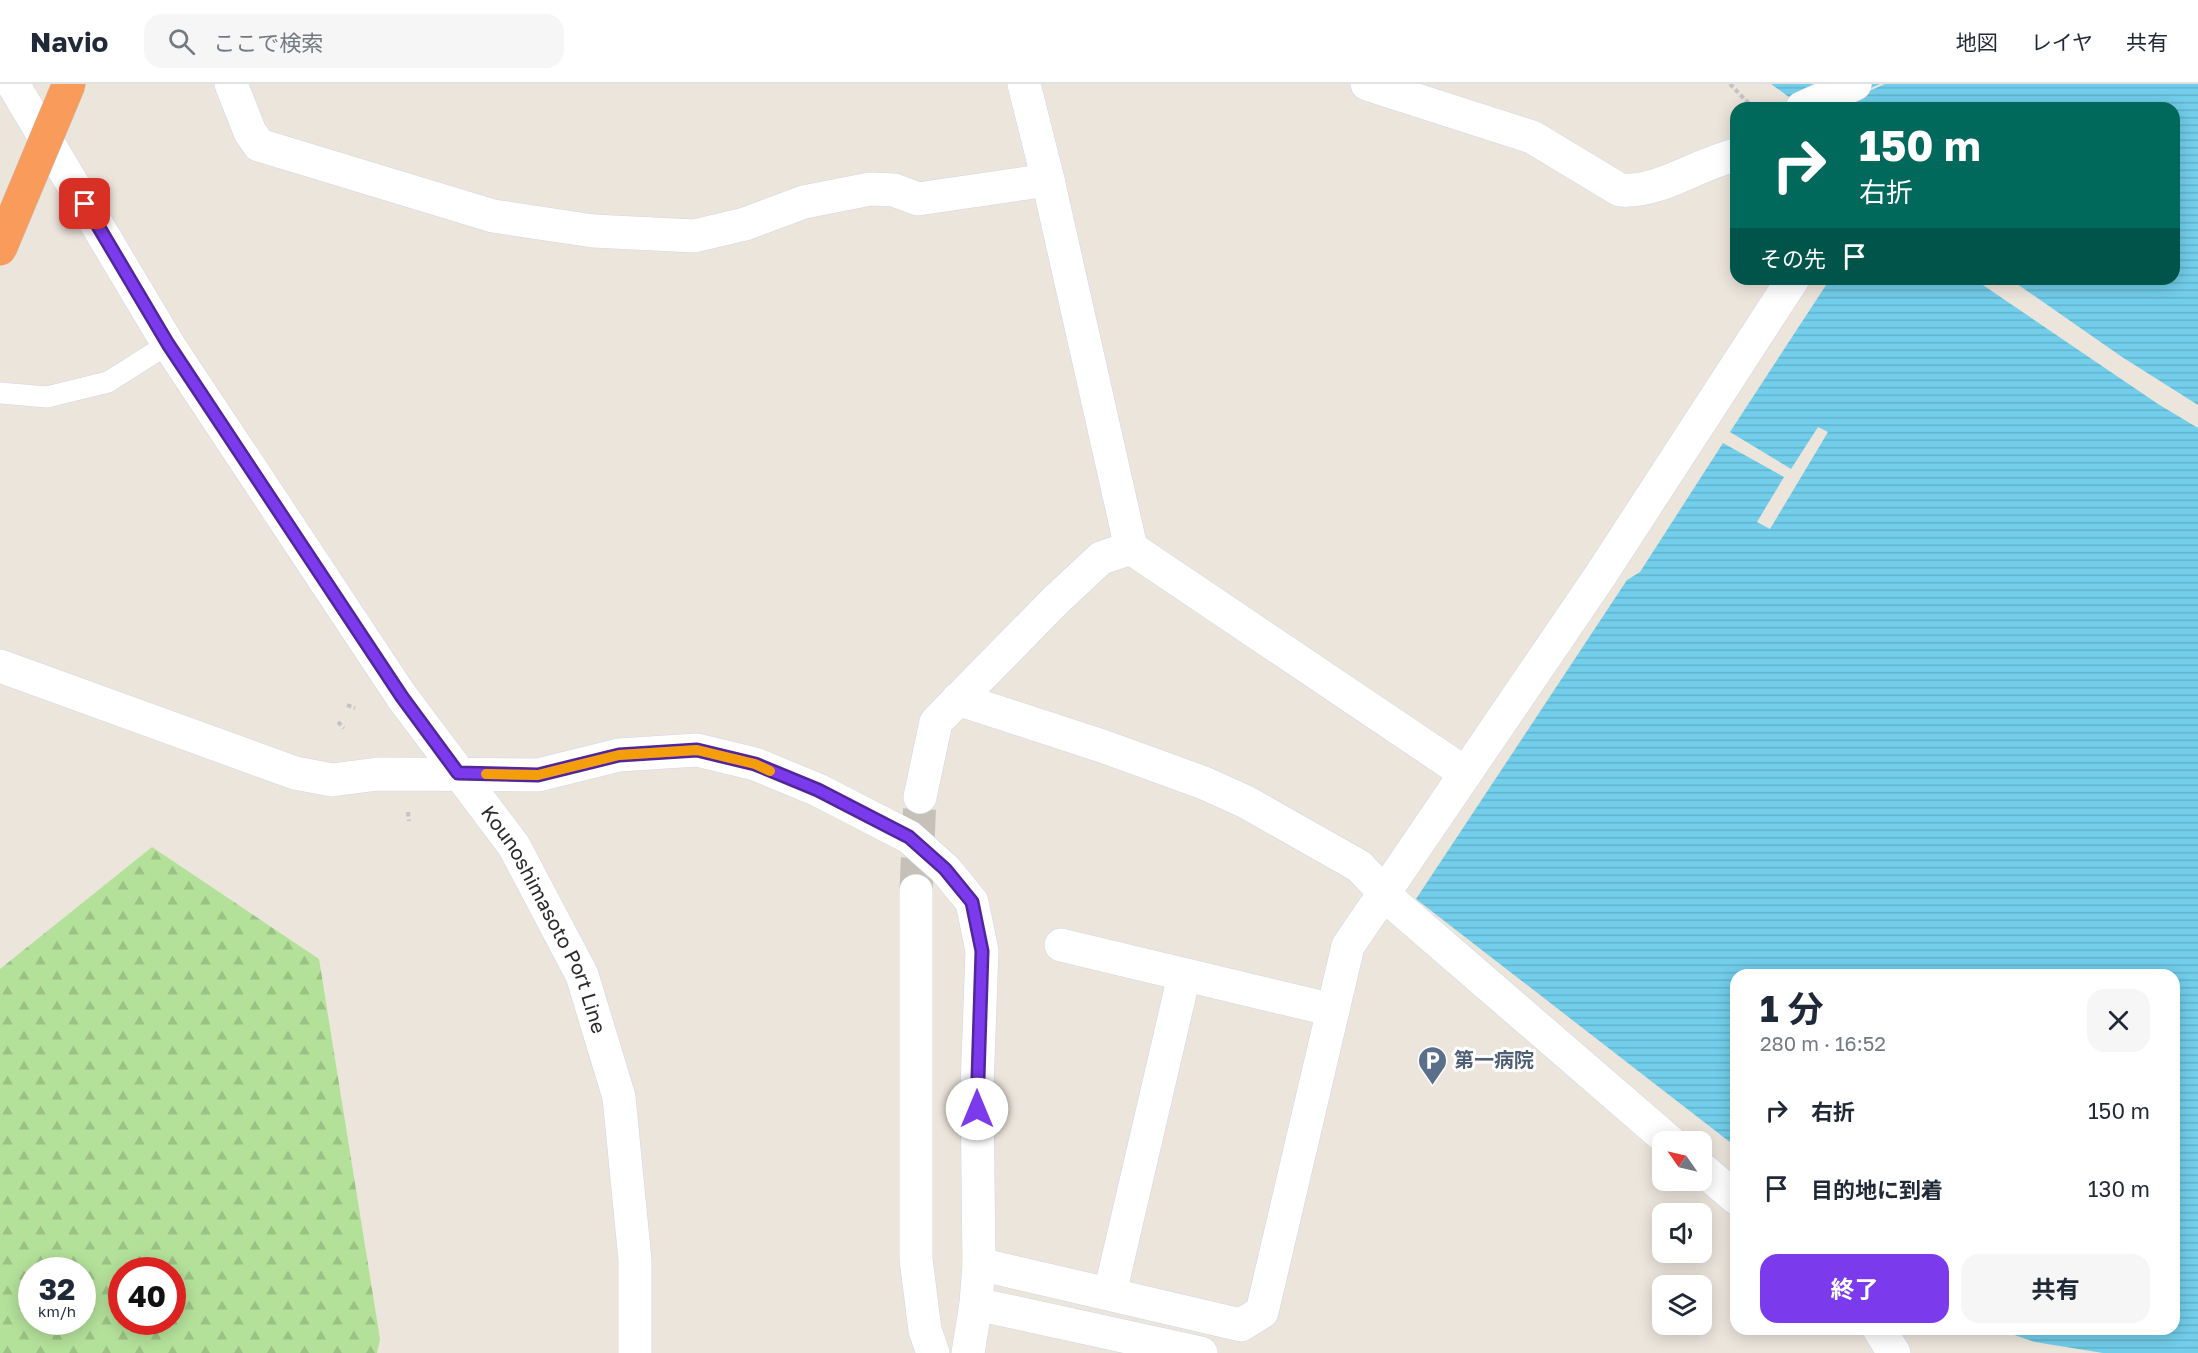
<!DOCTYPE html>
<html lang="ja">
<head>
<meta charset="utf-8">
<style>
  body { margin:0; font-family:"Golos Text","Noto Sans JP",sans-serif; background:#f6f6f7; color:#1f2937; height:100vh; display:flex; flex-direction:column; font-size:22px; white-space:nowrap }
  * { box-sizing:border-box; margin:0 }
  p { font-size:20px; color:#747a83 }
  .icon { flex:none; width:33px; height:33px; fill:none; stroke:currentColor; stroke-width:2; stroke-linecap:round; stroke-linejoin:round }
  .map { position:relative; flex:1; overflow:hidden }
  .panel { position:absolute; left:1730px; top:885px; width:450px; height:366px; display:flex; flex-direction:column; background:#fff; border-radius:18px; box-shadow:0 3px 15px #0003 }
  .panel>* { flex:none }
  .top-card { position:absolute; left:1730px; top:18px; width:450px; height:183px; border-radius:18px; box-shadow:0 3px 15px #0003; background:#00695c; color:#fff; overflow:hidden }
  .needle { width:39px; rotate:304deg }
  .buttons { position:absolute; left:1652px; top:1047px; display:grid; gap:12px }
  .buttons a { display:grid; place-items:center; width:60px; height:60px; border-radius:12px; background:#fff; box-shadow:0 3px 15px #0003; font-size:30px }
  .speed { position:absolute; left:18px; top:1173px; display:flex; gap:12px; font-size:30px; font-weight:700; text-align:center }
  .speed>* { display:grid; place-content:center; width:78px; height:78px; border-radius:50%; background:#fff; box-shadow:0 3px 15px #0003; line-height:1 }
  .speed small { font-size:15px; font-weight:400 }
  .speed .limit { border:9px solid #d22; background:#fff; color:#111 }
  .pin { position:absolute; display:grid; place-items:center; width:51px; height:51px; color:#fff; margin:-26px; border-radius:12px; box-shadow:0 3px 9px #0006 }
  .me { position:absolute; width:66px; margin:-33px; rotate:0deg; stroke-linejoin:round; filter:drop-shadow(0 0 4px #0008) }
  .turn { display:flex; align-items:center; gap:21px; height:126px; padding:0 30px; font-size:27px }
  .turn .icon { width:78px; height:78px; stroke-width:2.5 }
  .turn b { display:block; font-size:42px; line-height:51px }
  .then { display:flex; align-items:center; height:57px; padding:0 30px; background:#0003; gap:12px; font-size:22px }
  .round { display:grid; place-items:center; flex:none; width:63px; height:63px; border-radius:18px; background:#f6f6f7 }
  .head { display:flex; align-items:center; justify-content:space-between; height:102px; padding:0 30px }
  h1 { font-size:36px; font-weight:700; line-height:45px }
  .primary-button { display:flex; gap:12px; margin-top:auto; padding:12px 30px }
  .primary-button a { flex:1; height:69px; border-radius:18px; background:#7c3aed; color:#fff; font-size:24px; font-weight:700; line-height:69px; text-align:center }
  .primary-button a+a { background:#f6f6f7; color:#1f2937 }
  ul { padding:0; list-style:none }
  li { display:flex; align-items:center; gap:18px; height:78px; padding:0 30px }
  li div { flex:1 }
  li b { display:block; font-size:22px }
  li em { font-style:normal }
  header { display:flex; align-items:center; gap:36px; box-sizing:border-box; height:84px; padding:0 30px; background:#fff; border-bottom:2px solid #e0e1e3 }
  header strong { font-size:28px }
  nav { display:flex; gap:33px; margin-inline-start:auto; font-size:21px }
  .search { width:420px; height:54px; background:#f6f6f7; display:flex; align-items:center; gap:15px; box-sizing:border-box; padding:0 21px; border-radius:18px; color:#747a83; font-size:22px }
  .map>svg:first-child { display:block }
  .forest { fill:url(#forest-firs); fill-rule:evenodd }
  .water { fill:url(#water-rules) }
  .lines { fill:none; stroke-linecap:round; stroke-linejoin:round }
  .minor-tunnel { stroke:#c5c0b8; stroke-width:33; stroke-dasharray:33 16; stroke-linecap:butt }
  .service-casing { stroke:#d2d5e2; stroke-width:22 }
  .minor-casing { stroke:#d2d5e2; stroke-width:34 }
  .tertiary-casing { stroke:#d2d5e2; stroke-width:34 }
  .secondary-casing { stroke:#d2d5e2; stroke-width:34 }
  .path { stroke:#c3c3c3; stroke-width:4; stroke-dasharray:4.5 3; stroke-linecap:butt }
  .service { stroke:#fff; stroke-width:21 }
  .minor { stroke:#fff; stroke-width:33 }
  .tertiary { stroke:#fff; stroke-width:33 }
  .secondary { stroke:#fff; stroke-width:33 }
  .motorway-bridge-casing { stroke:#c3c3c3; stroke-width:34; stroke-linecap:butt }
  .motorway-bridge { stroke:#f99b5a; stroke-width:33 }
  .route-casing { stroke:#51269a; stroke-width:15 }
  .route { stroke:#7c3aed; stroke-width:10 }
  .slow { stroke:#f59e0b; stroke-width:10 }
  .labels { text-anchor:middle; stroke-width:6; stroke-linejoin:round; paint-order:stroke }
  .street-label { font-size:20px; fill:#2a2a2a; stroke:#fff }
  .service-label { font-size:20px; font-weight:bold; fill:#4e5e75; stroke:#fff; text-anchor:start }
</style>
</head>
<body>
<header>
<strong>Navio</strong>
<div class="search"><svg class="icon" aria-label="search" viewBox="0 0 24 24"><circle cx="10" cy="10" r="6"/><path d="M15 15l6 6"/></svg>ここで検索</div>
<nav><a>地図</a><a>レイヤ</a><a>共有</a></nav>
</header>
<div class="map">
<svg width="2198" height="1269" viewBox="0 0 2198 1269">
  <defs>
    <pattern id="forest-firs" width="22" height="20" patternUnits="userSpaceOnUse" patternTransform="scale(1.5)"><rect width="22" height="20" fill="#b4e19a"/><path d="M5 1l3.5 6h-7zM16 11l3.5 6h-7z" fill="#9bc185"/></pattern>
    <pattern id="water-rules" width="6" height="5" patternUnits="userSpaceOnUse" patternTransform="scale(1.5)"><rect width="6" height="5" fill="#72ceeb"/><path d="M0 2.5h6" fill="none" stroke="#63b1ca"/></pattern>
  </defs>
  <rect width="100%" height="100%" fill="#ece5dc"/>
  <path class="forest" d="M152,763l167,112 61,380 -3,14h-377v-384zM32,1186h50v52h-50zM122,1186h50v52h-50z"/>
  <g class="water">
    <path d="M1771,0h109l-56,24h-20z"/>
    <path d="M1885,0h313v321l-76,-48 -112,-78h164v-171h-344z"/>
    <path d="M1830,195h144l184,125 40,24v925h-95l-68,-11 -38,-13h177v-354h-438l-1,171 -319,-247 211,-319 13,-8 83,-129 61,34 -27,45 13,7 58,-97 -10,-5 -27,42 -61,-37z"/>
  </g>
  <g class="lines">
    <path class="minor-tunnel" d="M916,807l4,-94"/>
    <defs>
      <path id="service" d="M0,309l47,4 61,-15 60,-38"/>
      <g id="minor">
        <path d="M231,0l19,48 9,13 234,71 100,15 101,5 51,-12 59,-22 66,-13 24,1 24,9 130,-19"/>
        <path d="M1024,0l24,96 83,368 334,225"/>
        <path d="M1367,0l165,53 88,53c41,3 76,-26 116,-35"/>
        <path d="M1802,24l53,-24"/>
        <path d="M958,615l147,48 99,36 42,19 113,64 38,40 273,236"/>
        <path d="M920,713l16,-75 120,-122 45,-42 30,-10"/>
        <path d="M916,807v368l9,71 8,23"/>
        <path d="M1061,861l272,65"/>
        <path d="M1701,1084l35,30"/>
        <path d="M979,1180l262,61 21,-13 86,-366 252,-370 193,-297"/>
        <path d="M1110,1209l74,-317"/>
        <path d="M976,1220l225,49"/>
        <path d="M1879,1245l15,24"/>
      </g>
      <path id="tertiary" d="M0,582l295,107 37,7 46,-6 160,1 81,-20 78,-5 58,14 63,26 91,47 36,32 27,33 10,49 -5,136 2,177 -3,40 -8,49"/>
      <g id="secondary">
        <path id="s1" d="M13,0l155,260 234,353 112,149 68,129 37,122 16,163v93"/>
      </g>
    </defs>
    <use href="#service" class="service-casing"/>
    <use href="#minor" class="minor-casing"/>
    <use href="#tertiary" class="tertiary-casing"/>
    <use href="#secondary" class="secondary-casing"/>
    <g class="path">
      <path d="M1730,0l23,24"/>
      <path d="M347,621l8,3"/>
      <path d="M338,638l6,6"/>
      <path d="M408,728l1,9"/>
    </g>
    <use href="#service" class="service"/>
    <use href="#minor" class="minor"/>
    <use href="#tertiary" class="tertiary"/>
    <use href="#secondary" class="secondary"/>
    <defs>
      <path id="motorway-bridge" d="M0,165l69,-165"/>
    </defs>
    <use href="#motorway-bridge" class="motorway-bridge-casing"/>
    <use href="#motorway-bridge" class="motorway-bridge"/>
  </g>
  <g class="lines">
    <defs>
      <path id="route" d="M85,120l83,140 234,353 56,76 80,2 81,-20 78,-5 58,14 63,26 91,47 36,32 27,33 10,49 -5,158"/>
    </defs>
    <use href="#route" class="route-casing"/>
    <use href="#route" class="route"/>
    <path class="slow" d="M486,690l52,1 81,-20 78,-5 58,14 15,7"/>
  </g>
  <defs>
    <symbol id="parking-pin" viewBox="-11 -11 22 30"><path d="M0 17L-7.5 6A9.5 9.5 0 1 1 7.5 6Z" fill="#5c6f8a" stroke="#fff"/><path d="M-3.5-5.5H1a3.5 3.5 0 0 1 0 7H-1V5.5H-3.5ZM-1-3.4V-.6H.8a1.4 1.4 0 0 0 0-2.8Z" fill="#fff"/></symbol>
  </defs>
  <g fill-rule="evenodd">
    <use href="#parking-pin" x="1416" y="960" width="33" height="45"/>
  </g>
  <g class="labels">
    <g class="street-label">
      <text dy="7" stroke="none"><textPath href="#s1" startOffset="992">Kounoshimasoto Port Line</textPath></text>
    </g>
    <g class="service-label">
      <text x="1454" y="983">第一病院</text>
    </g>
  </g>
</svg>
<div class="buttons">
<a><svg class="needle" viewBox="-14 -14 28 28"><path d="M0-13l5 13h-10z" fill="#e53935"/><path d="M0 13l5-13h-10z" fill="#747a83"/></svg></a>
<a><svg class="icon" aria-label="sound" viewBox="0 0 24 24"><path d="M4 9h4l5-4v14l-5-4H4zM17 9q2 3 0 6"/></svg></a>
<a><svg class="icon" aria-label="layers" viewBox="0 0 24 24"><path d="M12 4l9 5-9 5-9-5zM3 14l9 5 9-5"/></svg></a>
</div>
<div class="speed"><div>32<small>km/h</small></div><div class="limit">40</div></div>
<div class="pin" style="left:85px;top:120px;background:#d93025"><svg class="icon" aria-label="arrive" viewBox="0 0 24 24"><path d="M6 21V4h12l-3 4 3 4H6"/></svg></div>
<svg class="me" style="left:977px;top:1025px" viewBox="-20 -20 40 40"><circle r="19" fill="#fff"/><path d="M0-13L10 11 0 6-10 11z" fill="#7c3aed"/></svg>
<div class="top-card">
<div class="turn"><svg class="icon" aria-label="right" viewBox="0 0 24 24"><path d="M7 20v-9h11M14 6l5 5-5 5"/></svg><div><b>150 m</b>右折</div></div>
<div class="then">その先<svg class="icon" aria-label="arrive" viewBox="0 0 24 24"><path d="M6 21V4h12l-3 4 3 4H6"/></svg></div>
</div>
<section class="panel">
<div class="head"><div><h1>1 分</h1><p>280 m · 16:52</p></div><a class="round"><svg class="icon" aria-label="close" viewBox="0 0 24 24"><path d="M6 6l12 12M18 6L6 18"/></svg></a></div>
<ul>
<li><svg class="icon" aria-label="right" viewBox="0 0 24 24"><path d="M7 20v-9h11M14 6l5 5-5 5"/></svg><div><b>右折</b></div><em>150 m</em></li>
<li><svg class="icon" aria-label="arrive" viewBox="0 0 24 24"><path d="M6 21V4h12l-3 4 3 4H6"/></svg><div><b>目的地に到着</b></div><em>130 m</em></li>
</ul>
<div class="primary-button"><a>終了</a><a>共有</a></div>
</section>
</div>
</body>
</html>
